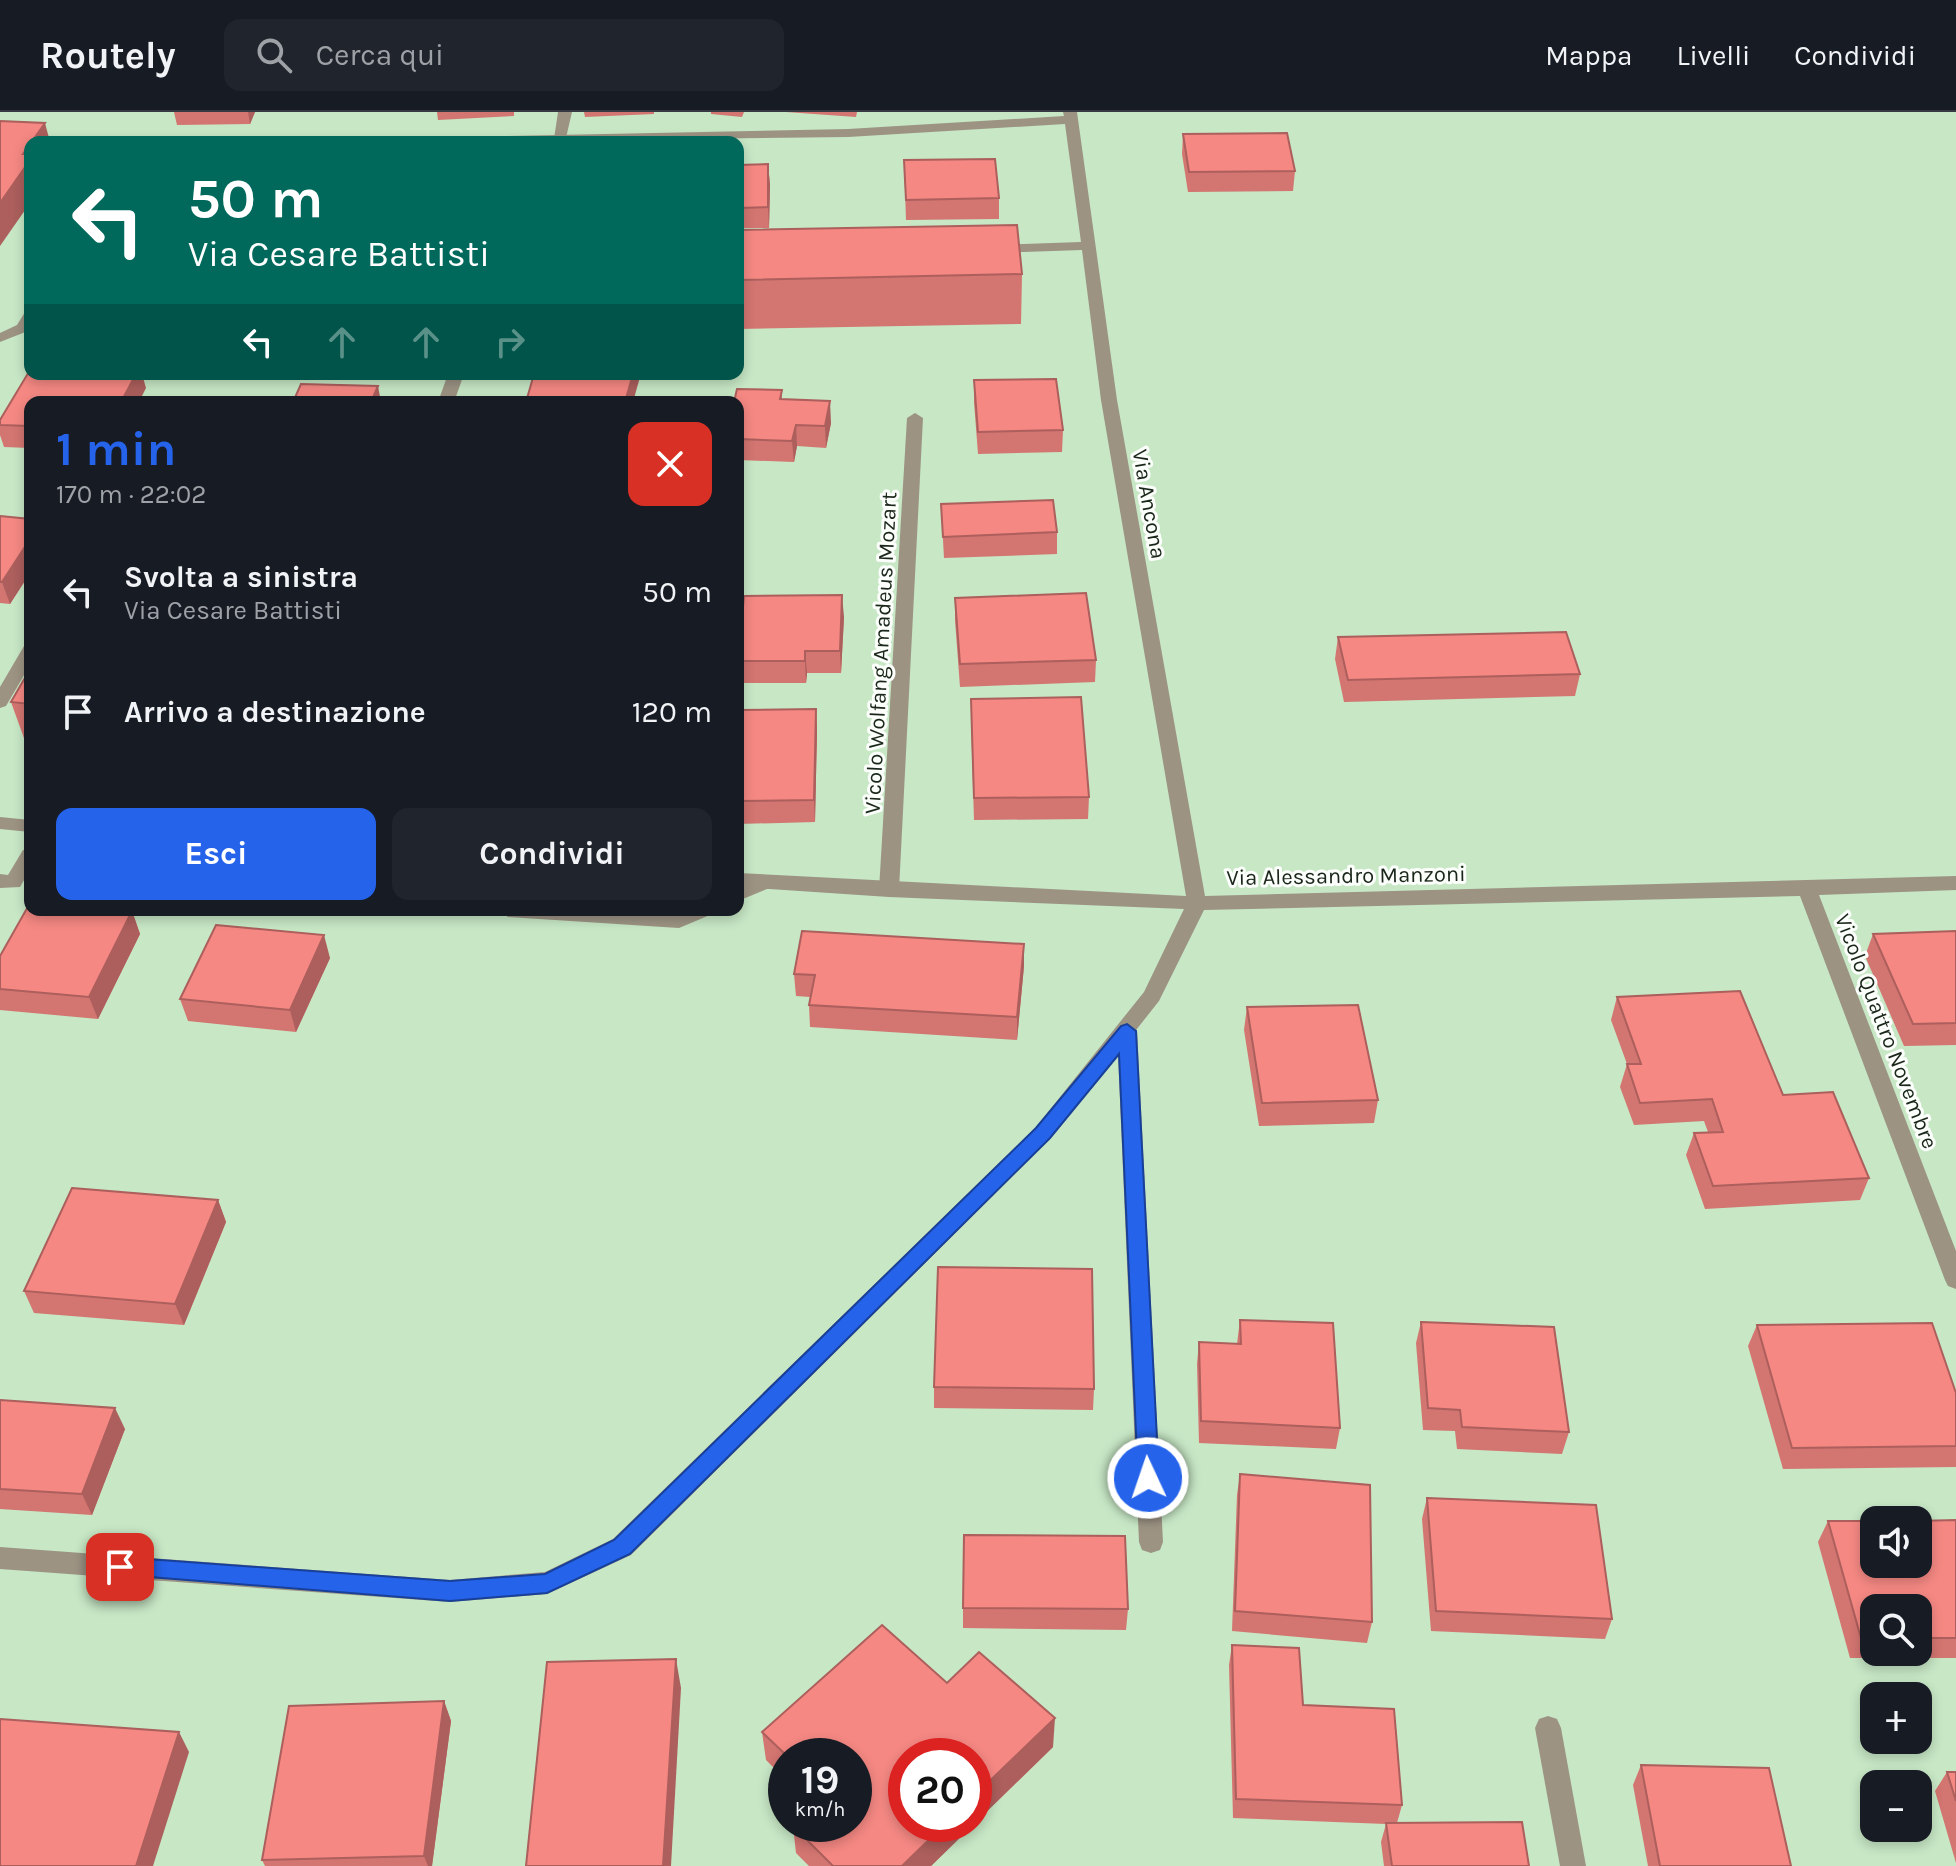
<!DOCTYPE html>
<html lang="it">
<head>
<meta charset="utf-8">
<style>
  body { margin:0; font-family:Karla,sans-serif; background:#20242c; color:#f1f3f6; height:100vh; display:flex; flex-direction:column; font-size:30px; white-space:nowrap }
  * { box-sizing:border-box; margin:0 }
  p { font-size:26px; color:#9ea1a6 }
  .icon { flex:none; width:44px; height:44px; fill:none; stroke:currentColor; stroke-width:2; stroke-linecap:round; stroke-linejoin:round }
  .map { position:relative; flex:1; overflow:hidden }
  .details { position:absolute; left:24px; top:284px; width:720px; height:520px; display:flex; flex-direction:column; background:#171b24; border-radius:16px; box-shadow:0 4px 12px #0003 }
  .details>* { flex:none }
  .guide { position:absolute; left:24px; top:24px; width:720px; height:244px; border-radius:16px; box-shadow:0 4px 12px #0003; background:#00695c; color:#fff; overflow:hidden }
  .buttons { position:absolute; left:1860px; top:1394px; display:grid; gap:16px }
  .buttons a { display:grid; place-items:center; width:72px; height:72px; border-radius:16px; background:#171b24; box-shadow:0 4px 12px #0003; font-size:40px }
  .speed { position:absolute; left:768px; top:1626px; display:flex; gap:16px; font-size:40px; font-weight:700; text-align:center }
  .speed>* { display:grid; place-content:center; width:104px; height:104px; border-radius:50%; background:#171b24; box-shadow:0 4px 12px #0003; line-height:1 }
  .speed small { font-size:20px; font-weight:400 }
  .speed .limit { border:12px solid #d22; background:#fff; color:#111 }
  .pin { position:absolute; display:grid; place-items:center; width:68px; height:68px; color:#fff; margin:-34px; border-radius:16px; box-shadow:0 4px 12px #0006 }
  .me { position:absolute; width:88px; margin:-44px; rotate:357deg; stroke-linejoin:round; filter:drop-shadow(0 0 6px #0008) }
  .turn { display:flex; align-items:center; gap:28px; height:168px; padding:0 32px; font-size:36px }
  .turn .icon { width:104px; height:104px; stroke-width:2.5 }
  .turn b { display:block; font-size:56px; line-height:68px }
  .lanes { display:flex; align-items:center; height:76px; padding:0 32px; background:#0003; justify-content:center; gap:40px; direction:ltr }
  .lanes .off { opacity:.35 }
  .round { display:grid; place-items:center; flex:none; width:84px; height:84px; border-radius:16px; background:#20242c }
  .head { display:flex; align-items:center; justify-content:space-between; height:136px; padding:0 32px }
  h1 { font-size:48px; font-weight:700; line-height:60px; color:#2563eb }
  .cta { display:flex; gap:16px; margin-top:auto; padding:16px 32px }
  .cta a { flex:1; height:92px; border-radius:16px; background:#2563eb; color:#fff; font-size:32px; font-weight:700; line-height:92px; text-align:center }
  .cta a+a { background:#20242c; color:#f1f3f6 }
  ul { padding:0; list-style:none }
  li { display:flex; align-items:center; gap:24px; height:120px; padding:0 32px }
  li div { flex:1 }
  li b { display:block; font-size:30px }
  li em { font-style:normal }
  header { display:flex; align-items:center; gap:48px; box-sizing:border-box; height:112px; padding:0 40px; background:#171b24; border-bottom:2px solid #363941 }
  header strong { font-size:38px }
  nav { display:flex; gap:44px; margin-inline-start:auto; font-size:28px }
  .search { width:560px; height:72px; background:#20242c; display:flex; align-items:center; gap:20px; box-sizing:border-box; padding:0 28px; border-radius:16px; color:#9ea1a6; font-size:30px }
  .map>svg:first-child { display:block }
  .lines { fill:none; stroke-linecap:round; stroke-linejoin:round }
  .service { fill:#9c9383; fill-rule:evenodd }
  .minor { fill:#9c9383; fill-rule:evenodd }
  .wall { fill:#d37571; fill-rule:evenodd }
  .shaded-wall { fill:#ac5f5c }
  .building { fill:#f58883; stroke:#ac5f5c; stroke-width:2 }
  .route { fill:#2563eb; stroke:#184099; stroke-width:2 }
  .labels { text-anchor:middle; stroke-width:6; stroke-linejoin:round; paint-order:stroke }
  .street-label { font-size:22px; fill:#1a2619; stroke:#fbfefb }
</style>
</head>
<body>
<header>
<strong>Routely</strong>
<div class="search"><svg class="icon" aria-label="search" viewBox="0 0 24 24"><circle cx="10" cy="10" r="6"/><path d="M15 15l6 6"/></svg>Cerca qui</div>
<nav><a>Mappa</a><a>Livelli</a><a>Condividi</a></nav>
</header>
<div class="map">
<svg width="1956" height="1754" viewBox="0 0 1956 1754">
  <rect width="100%" height="100%" fill="#c7e7c5"/>
  <g class="lines">
    <g class="service">
      <path d="M558,0h14l-7,30 -11,-3z"/>
      <path d="M915,301l8,5 -24,472 -10,7 -10,-7 28,-472z"/>
      <path d="M30,737v21l-10,17 -20,1v-14l8,1 15,-25z"/>
      <path d="M765,763l7,2 3,5 -3,5 -34,14v-15z"/>
      <path d="M498,798h115l64,4 9,-4h27l-3,5 -31,13 -171,-11z"/>
      <path d="M1127,912l7,2 3,5 26,511 -3,8 -9,3 -9,-3 -3,-8 -22,-511 3,-5z"/>
    </g>
    <g class="minor">
      <path d="M1063,0h14l40,288 88,496 751,-20v14l-137,5 137,356v38l-8,-3 -3,-6 -145,-384 -596,14 -45,91 -109,138 -419,416 -84,39 -97,8 -450,-33v-22l450,33 95,-8 68,-33 423,-412 108,-135 40,-83 -295,-12 -151,-10v-14l448,23 -85,-496 -19,-150 -88,3 -7,-4 7,-4 87,-3 -16,-118 -217,13 -439,5 7,-4 432,-9 216,-13z"/>
      <path d="M30,199l-2,20 -28,11v-9l17,-8 8,-13z"/>
      <path d="M448,262h16l-10,28h-16z"/>
      <path d="M30,533v20l-24,41 -6,2v-21l24,-41z"/>
      <path d="M0,705l30,3v12l-30,-3z"/>
      <path d="M1548,1604l9,3 4,9 25,138h-26l-25,-138 4,-9z"/>
    </g>
  </g>
  <g class="wall">
    <path d="M174,0h81l-5,12 -73,1z"/>
    <path d="M437,0h77v4l-76,4z"/>
    <path d="M584,0h70v2l-69,3z"/>
    <path d="M711,0h33l-2,5 -31,-3z"/>
    <path d="M786,0h71l-1,5z"/>
    <path d="M1183,22l112,37 -2,20 -105,1 -6,-38z"/>
    <path d="M904,48l95,38v21l-93,1z"/>
    <path d="M768,52l2,21 -1,43h-31v-63z"/>
    <path d="M738,118l284,44 -1,50 -283,5z"/>
    <path d="M30,262l116,14 -116,14v46l-26,-1 -4,-12v-15z"/>
    <path d="M974,268l89,50 -1,22 -84,2 -4,-52z"/>
    <path d="M782,278v9l49,24 -5,25 -29,-2 -3,16 -56,-2v-58z"/>
    <path d="M941,392l116,28v22l-113,4z"/>
    <path d="M0,404l30,3v54l-20,31 -10,-1z"/>
    <path d="M955,486l141,62 -1,22 -135,5 -5,-67z"/>
    <path d="M844,505l-3,56h-34l-1,10h-67l-1,-28z"/>
    <path d="M1338,525l242,37 -5,22 -231,6 -9,-43z"/>
    <path d="M30,557v86l-19,-53z"/>
    <path d="M816,597l1,22 -2,91 -77,2v-114z"/>
    <path d="M971,609l118,76 -1,22 -114,1z"/>
    <path d="M132,799l8,23 -42,85 -98,-9v-54z"/>
    <path d="M1956,819v114l-52,1 -39,-90 8,-22z"/>
    <path d="M330,846l-34,74 -108,-11 -8,-22z"/>
    <path d="M1024,854l-7,74 -207,-13 -1,-22 1,-8 -14,-1 -2,-22z"/>
    <path d="M1617,885l166,98 86,83 -9,22 -155,9 -19,-54 8,-22 14,-1 -4,-11 -70,4 -14,-38 7,-23 -16,-44z"/>
    <path d="M1247,895l131,93 -4,23 -115,3 -15,-96z"/>
    <path d="M218,1088l8,22 -42,103 -150,-12 -10,-22z"/>
    <path d="M1240,1208l100,108 -4,21 -137,-6 -2,-79 2,-22 38,2z"/>
    <path d="M1421,1210l148,110 -7,22 -105,-5 -2,-18 -32,-1 -7,-87z"/>
    <path d="M1757,1213l199,68v74l-173,2 -35,-123z"/>
    <path d="M934,1275l160,2 -1,21 -159,-2z"/>
    <path d="M0,1288l125,29 -33,86 -92,-6z"/>
    <path d="M1240,1362l132,148 -5,21 -135,-12 5,-136z"/>
    <path d="M1427,1386l185,121 -7,20 -174,-8 -9,-112z"/>
    <path d="M1956,1408v138h-106l-32,-116 10,-21zM1874,1496h44v44h-44z"/>
    <path d="M963,1496l165,1 -2,21 -163,-2z"/>
    <path d="M1232,1533l71,60 99,100 -5,18 132,43h-145l-3,-24 5,-18 -153,-6 -4,-153z"/>
    <path d="M947,1571l106,64 -79,77v-68l-68,68h68l-43,42h-122l-13,-13 -3,-27 61,-2v-68h-68v24l-20,-20 -4,-28z"/>
    <path d="M444,1589l7,20 -19,145h-167l-3,-6z"/>
    <path d="M1641,1653l150,101h-143l-15,-81z"/>
    <path d="M1947,1660h9v91l-21,-72z"/>
  </g>
  <g class="shaded-wall">
    <path d="M248,0h7l-5,12z"/>
    <path d="M45,11l5,19h-19z"/>
    <path d="M30,31v60l-30,43v-43l23,-49z"/>
    <path d="M768,52l2,21 -1,43 -1,-21z"/>
    <path d="M136,262h6l4,14 -7,14h-18z"/>
    <path d="M633,262h6l1,3 -7,25h-8z"/>
    <path d="M378,274l3,16h-10z"/>
    <path d="M830,289l1,22 -5,25 -1,-22z"/>
    <path d="M796,313l1,21 -3,16 -2,-21z"/>
    <path d="M30,427v34l-20,31 -8,-22z"/>
    <path d="M842,483l2,22 -3,56 -1,-22z"/>
    <path d="M805,539l2,22 -1,10 -1,-22z"/>
    <path d="M816,597l1,22 -2,91 -1,-22z"/>
    <path d="M132,799l8,23 -42,85 -9,-22z"/>
    <path d="M324,823l6,23 -34,74 -6,-22z"/>
    <path d="M1024,832v22l-7,74v-23z"/>
    <path d="M218,1088l8,22 -42,103 -9,-21z"/>
    <path d="M115,1296l10,21 -33,86 -10,-21z"/>
    <path d="M676,1547l5,29 -10,178h-8z"/>
    <path d="M444,1589l7,20 -19,145h-4l-4,-10z"/>
    <path d="M1055,1606l-2,29 -79,77v-28z"/>
    <path d="M179,1620l10,20 -36,114h-17z"/>
    <path d="M945,1712h29l-43,42h-29z"/>
  </g>
  <g class="building">
    <path d="M0,9l45,2 -22,31h7v6l-30,43z"/>
    <path d="M1287,21l8,38 -106,1 -6,-38z"/>
    <path d="M995,47l4,39 -93,2 -2,-40z"/>
    <path d="M768,52v43l-30,1v-43z"/>
    <path d="M1017,113l5,49 -284,6v-50z"/>
    <path d="M30,258v4h106l-15,28h-91v24l-30,-1v-5z"/>
    <path d="M534,262h99l-8,28h-99z"/>
    <path d="M1056,267l7,51 -85,2 -4,-52z"/>
    <path d="M301,272l77,2 -7,16h-78z"/>
    <path d="M737,277l45,1 -2,9 50,2 -5,25 -29,-1 -4,16 -54,-2v-37h-4z"/>
    <path d="M1053,388l4,32 -114,5 -2,-33z"/>
    <path d="M0,404l30,3v20l-28,43h-2z"/>
    <path d="M1086,481l10,67 -136,4 -5,-66z"/>
    <path d="M842,483l-2,56h-35v10h-67l6,-65z"/>
    <path d="M1566,520l14,42 -232,6 -10,-43z"/>
    <path d="M30,557v35l-19,-2z"/>
    <path d="M1081,585l8,100 -115,1 -3,-99z"/>
    <path d="M816,597l-2,91 -76,1v-91z"/>
    <path d="M30,791v7l102,1 -43,86 -89,-8v-33z"/>
    <path d="M216,813l108,10 -34,75 -110,-11z"/>
    <path d="M802,819l222,13 -7,73 -208,-12 6,-30 -21,-1z"/>
    <path d="M1956,819v92l-43,1 -40,-90z"/>
    <path d="M1740,879l43,104 50,-3 36,86 -156,8 -19,-53 29,-1 -11,-33 -72,4 -13,-39h14l-24,-67z"/>
    <path d="M1358,893l20,95 -116,3 -15,-96z"/>
    <path d="M72,1076l146,12 -43,104 -151,-13z"/>
    <path d="M938,1155l154,2 2,120 -160,-2z"/>
    <path d="M1240,1208l93,3 7,105 -139,-7 -2,-79 42,2z"/>
    <path d="M1421,1210l133,5 15,105 -107,-5 -2,-17 -32,-2z"/>
    <path d="M1932,1211l24,70v53l-164,2 -35,-123z"/>
    <path d="M0,1288l115,8 -33,86 -82,-5z"/>
    <path d="M1240,1362l130,11 2,137 -137,-11z"/>
    <path d="M1427,1386l169,7 16,114 -176,-8z"/>
    <path d="M1956,1408v118h-38v-30h-44v30h-13l-33,-117h46v43h44v-43z"/>
    <path d="M964,1423l161,1 3,73 -165,-1z"/>
    <path d="M882,1513l65,58 32,-31 76,66 -81,78v-40h-68v68h39l-43,42h-69l-40,-40 2,-2h59v-68h-67l-25,-24z"/>
    <path d="M1232,1533l67,3 4,57 91,4 8,96 -166,-6z"/>
    <path d="M676,1547l-13,207h-137l21,-204z"/>
    <path d="M444,1589l-20,155 -162,4 27,-154z"/>
    <path d="M0,1607l179,13 -43,134h-136z"/>
    <path d="M1641,1653l128,3 22,98h-131z"/>
    <path d="M1947,1660h9v29z"/>
    <path d="M1522,1710l7,44h-137l-6,-43z"/>
  </g>
  <path class="route" d="M1127,912l9,7 23,447 -3,7 -8,3 -7,-3 -3,-7 -19,-424 -69,84 -420,416 -83,39 -97,8 -338,-27 -3,-7 3,-7 8,-3 330,24 95,-7 69,-34 422,-412 85,-102z"/>
  <g class="labels">
    <g class="street-label">
      <text transform="translate(1150 392) rotate(80)" y="8">Via Ancona</text>
      <text transform="translate(880 541) rotate(-87)" y="8">Vicolo Wolfang Amadeus Mozart</text>
      <text transform="translate(1346 763) rotate(-1)" y="8">Via Alessandro Manzoni</text>
      <text transform="translate(1887 919) rotate(69)" y="8">Vicolo Quattro Novembre</text>
    </g>
  </g>
</svg>
<div class="buttons">
<a><svg class="icon" aria-label="sound" viewBox="0 0 24 24"><path d="M4 9h4l5-4v14l-5-4H4zM17 9q2 3 0 6"/></svg></a>
<a><svg class="icon" aria-label="search" viewBox="0 0 24 24"><circle cx="10" cy="10" r="6"/><path d="M15 15l6 6"/></svg></a>
<a>+</a>
<a>−</a>
</div>
<div class="speed"><div>19<small>km/h</small></div><div class="limit">20</div></div>
<div class="pin" style="left:120px;top:1455px;background:#d93025"><svg class="icon" aria-label="arrive" viewBox="0 0 24 24"><path d="M6 21V4h12l-3 4 3 4H6"/></svg></div>
<svg class="me" style="left:1148px;top:1366px" viewBox="-20 -20 40 40"><circle r="17" fill="#2563eb" stroke="#fff" stroke-width="3"/><path d="M0-11L8 9 0 5-8 9z" fill="#fff"/></svg>
<div class="guide">
<div class="turn"><svg class="icon" aria-label="left" viewBox="0 0 24 24"><path d="M17 20v-9H6M10 6l-5 5 5 5"/></svg><div><b>50 m</b>Via Cesare Battisti</div></div>
<div class="lanes"><svg class="icon" aria-label="left" viewBox="0 0 24 24"><path d="M17 20v-9H6M10 6l-5 5 5 5"/></svg><svg class="icon off" aria-label="ahead" viewBox="0 0 24 24"><path d="M12 20V5M6 11l6-6 6 6"/></svg><svg class="icon off" aria-label="ahead" viewBox="0 0 24 24"><path d="M12 20V5M6 11l6-6 6 6"/></svg><svg class="icon off" aria-label="right" viewBox="0 0 24 24"><path d="M7 20v-9h11M14 6l5 5-5 5"/></svg></div>
</div>
<section class="details">
<div class="head"><div><h1>1 min</h1><p>170 m · 22:02</p></div><a class="round" style="background:#d93025;color:#fff"><svg class="icon" aria-label="close" viewBox="0 0 24 24"><path d="M6 6l12 12M18 6L6 18"/></svg></a></div>
<ul>
<li><svg class="icon" aria-label="left" viewBox="0 0 24 24"><path d="M17 20v-9H6M10 6l-5 5 5 5"/></svg><div><b>Svolta a sinistra</b><p>Via Cesare Battisti</p></div><em>50 m</em></li>
<li><svg class="icon" aria-label="arrive" viewBox="0 0 24 24"><path d="M6 21V4h12l-3 4 3 4H6"/></svg><div><b>Arrivo a destinazione</b></div><em>120 m</em></li>
</ul>
<div class="cta"><a>Esci</a><a>Condividi</a></div>
</section>
</div>
</body>
</html>
